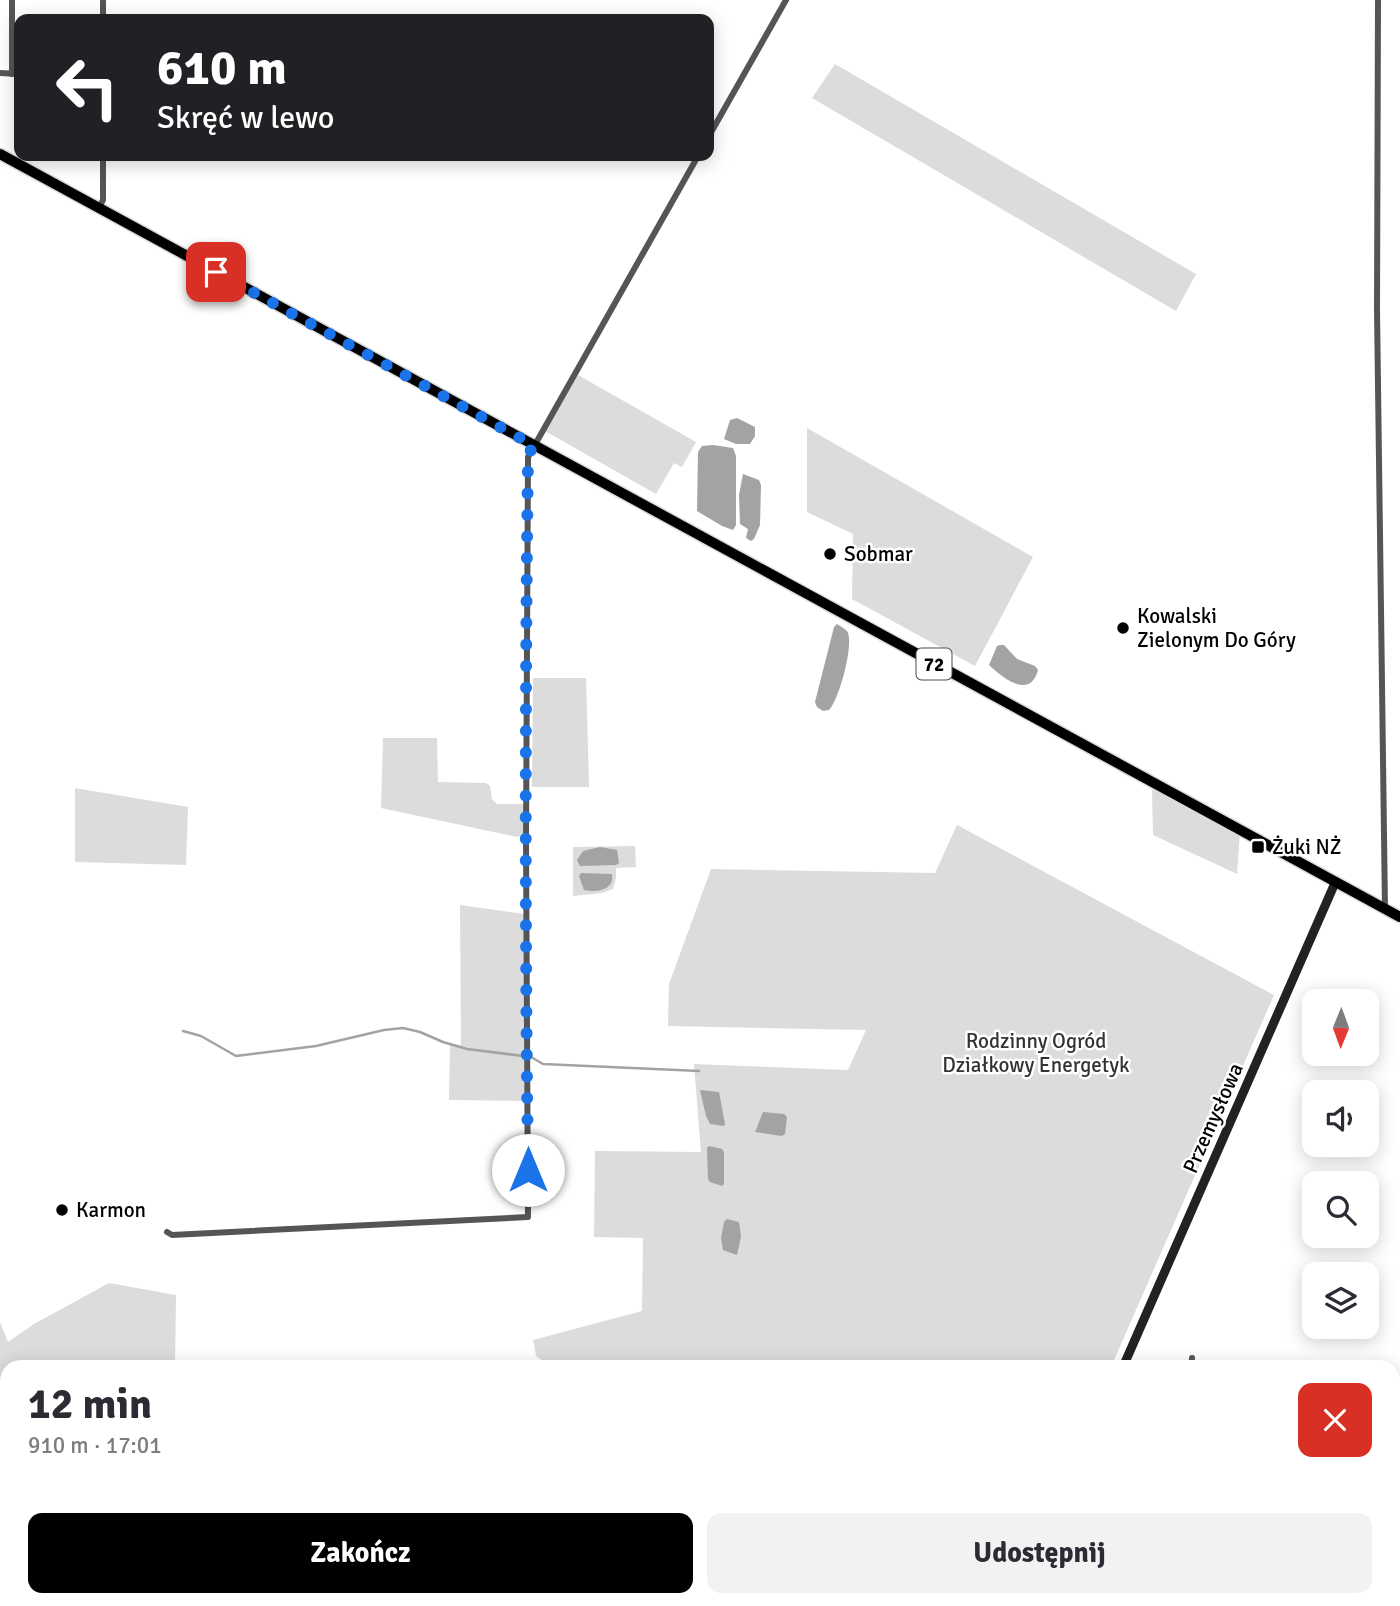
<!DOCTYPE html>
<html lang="pl">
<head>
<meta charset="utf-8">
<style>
  body { margin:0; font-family:Signika,sans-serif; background:#f2f2f3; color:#2b2b33; height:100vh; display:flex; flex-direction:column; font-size:26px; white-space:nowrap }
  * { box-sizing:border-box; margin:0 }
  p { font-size:23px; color:#7c7c81 }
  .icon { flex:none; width:38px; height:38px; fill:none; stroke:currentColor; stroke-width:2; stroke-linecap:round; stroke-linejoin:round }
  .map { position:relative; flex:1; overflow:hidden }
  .drawer { position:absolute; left:0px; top:1360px; width:1400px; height:247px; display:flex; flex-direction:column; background:#fff; border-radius:21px 21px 0 0; box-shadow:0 4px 18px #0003 }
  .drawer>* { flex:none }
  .top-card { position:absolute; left:14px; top:14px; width:700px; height:147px; border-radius:14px; box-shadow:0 4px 18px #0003; background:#202124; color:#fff; overflow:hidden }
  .needle { width:46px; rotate:181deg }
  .fabs { position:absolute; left:1302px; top:989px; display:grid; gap:14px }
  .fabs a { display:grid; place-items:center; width:77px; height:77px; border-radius:14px; background:#fff; box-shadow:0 4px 18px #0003; font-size:35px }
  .pin { position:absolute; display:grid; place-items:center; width:60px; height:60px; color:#fff; margin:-30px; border-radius:14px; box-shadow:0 4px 10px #0006 }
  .me { position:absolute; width:77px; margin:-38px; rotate:0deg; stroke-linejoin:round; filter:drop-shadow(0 0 5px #0008) }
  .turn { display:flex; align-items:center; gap:24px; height:147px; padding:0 28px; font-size:32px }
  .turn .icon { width:91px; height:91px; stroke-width:2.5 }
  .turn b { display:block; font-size:49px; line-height:60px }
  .round { display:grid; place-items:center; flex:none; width:74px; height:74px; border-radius:14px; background:#f2f2f3 }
  .headline { display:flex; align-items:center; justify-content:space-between; height:119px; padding:0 28px }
  h1 { font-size:42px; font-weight:700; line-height:52px }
  .action { display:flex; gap:14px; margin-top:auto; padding:14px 28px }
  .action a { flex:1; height:80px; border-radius:14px; background:#000; color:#fff; font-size:28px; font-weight:700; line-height:80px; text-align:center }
  .action a+a { background:#f2f2f3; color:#2b2b33 }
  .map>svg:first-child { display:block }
  .green { fill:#dcdcdc }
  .water { fill:#a3a3a3 }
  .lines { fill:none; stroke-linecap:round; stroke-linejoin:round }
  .stream { stroke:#a3a3a3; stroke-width:2.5 }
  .primary-casing { stroke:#dbdbdb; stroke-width:13 }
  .minor { stroke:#555; stroke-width:6 }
  .secondary { stroke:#222; stroke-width:9 }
  .primary { stroke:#000; stroke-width:10 }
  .route { stroke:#1a73e8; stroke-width:12; stroke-dasharray:0 21.6 }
  .poi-dot { fill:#000; stroke:#fff; stroke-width:2.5 }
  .labels { text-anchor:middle; stroke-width:5; stroke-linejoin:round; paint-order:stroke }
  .shield { fill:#fff; stroke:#4c4c4c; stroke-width:2 }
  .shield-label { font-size:19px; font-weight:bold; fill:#000 }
  .poi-label { font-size:21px; fill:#000; stroke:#fff; text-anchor:start }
  .park-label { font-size:21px; fill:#333; stroke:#fff }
  .street-label { font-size:21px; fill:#000; stroke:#fff }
</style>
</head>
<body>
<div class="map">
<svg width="1400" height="1606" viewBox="0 0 1400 1606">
  <rect width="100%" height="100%" fill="#fff"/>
  <g class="green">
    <path d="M835,64l361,210 -20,37 -364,-213z"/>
    <path d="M578,375l118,67 -14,25 -8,-4 -18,31 -111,-63z"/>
    <path d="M807,428l226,129 -58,109 -123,-67 1,-65 -46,-22z"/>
    <path d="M533,678h53l3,109h-57z"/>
    <path d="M383,738h54l1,44 48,1 4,3 2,13 5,5h26v31l-6,2 -136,-29z"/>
    <path d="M75,788l113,19 -2,58 -111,-3z"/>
    <path d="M1152,788l88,45 -3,41 -84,-39z"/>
    <path d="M957,825l317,170 -163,372h-560l-15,-11 -3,-16 109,-29 1,-73 -49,-1 1,-86 106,1 -7,-88 154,6 18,-40 -198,-4 1,-42 42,-115 224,4z"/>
    <path d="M635,846l1,21 -20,1v10l-3,11 -11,4 -29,3v-49z"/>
    <path d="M460,905l64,9v187l-75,-1 1,-56 11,1z"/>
    <path d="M109,1283l67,12 -1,72h-168v233h94l2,6h-103v-284l8,20 26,-18z"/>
    <path d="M1400,1525v81h-7v-80z"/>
    <path d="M670,1600h360v6h-362z"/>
  </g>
  <g class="water">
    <path d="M737,418l18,9v9l-5,8h-14l-12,-5 6,-19z"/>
    <path d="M713,445l20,3 3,8v69l-3,5 -11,-4 -25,-15 1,-59 4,-6z"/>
    <path d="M743,474l16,6 2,5 -1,40 -6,14 -3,2 -5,-3 2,-9 -8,-5 -1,-29z"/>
    <path d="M837,624c3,2 7,4 10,7 8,11 -8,70 -18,79l-6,1 -6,-4 -2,-5 19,-75z"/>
    <path d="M1000,645h4l13,14 18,7 3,4c-8,30 -35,8 -49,-5l8,-19z"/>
    <path d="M600,847l17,3 2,13 -3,2 -36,1 -3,-6 6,-9z"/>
    <path d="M581,873l31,1c3,16 -16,19 -28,16l-5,-14z"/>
    <path d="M700,1090l19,2 6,32 -1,2 -14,-2 -4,-8z"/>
    <path d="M763,1112l21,2 3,3 -2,17 -3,2 -27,-4z"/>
    <path d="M709,1146l13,3 2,3v32l-2,2 -12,-4 -2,-3 -1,-31z"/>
    <path d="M727,1219l12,3 2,15 -4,18 -14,-5 -2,-12 3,-16z"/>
  </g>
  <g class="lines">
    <path class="stream" d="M183,1031l18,5 35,20 80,-10 68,-16 19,-2 17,4 23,10 24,7 64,8 12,7 156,7"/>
    <defs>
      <path id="primary" d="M0,154l1400,763"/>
    </defs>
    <use href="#primary" class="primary-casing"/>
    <g class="minor">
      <path d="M12,0v74"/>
      <path d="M103,0v19"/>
      <path d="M1378,0l-1,310 8,599"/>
      <path d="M0,73l19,1"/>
      <path d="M709,136l77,-136"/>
      <path d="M99,208l4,-8v-44"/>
      <path d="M167,1232l5,3 356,-18 -2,-376 2,-384 170,-301"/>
      <path d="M1191,1367l1,-9"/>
      <path d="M1393,1406l7,1"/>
      <path d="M1163,1606v-6"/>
    </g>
    <g class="secondary">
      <path d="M1123,1367l212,-484"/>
      <path d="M1038,1606v-6"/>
    </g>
    <use href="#primary" class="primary"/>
  </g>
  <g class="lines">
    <path class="route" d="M216,272l317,173 -5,12c-3,238 -3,475 0,713"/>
  </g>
  <g class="poi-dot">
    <circle cx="830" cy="554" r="7"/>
    <circle cx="1123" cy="628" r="7"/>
    <rect x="1251" y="840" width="14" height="14" rx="3.5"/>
    <circle cx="62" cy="1210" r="7"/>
  </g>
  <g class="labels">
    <rect class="shield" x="916.5" y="648.5" width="35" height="31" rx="5"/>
    <g class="shield-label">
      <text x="934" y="671">72</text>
    </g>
    <g class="poi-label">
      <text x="844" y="561">Sobmar</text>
      <text x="1137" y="623">Kowalski<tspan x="1137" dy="24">Zielonym Do Góry</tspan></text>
      <text x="1272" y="854">Żuki NŻ</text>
      <text x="76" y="1217">Karmon</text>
    </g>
    <g class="park-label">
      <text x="1036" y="1048">Rodzinny Ogród<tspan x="1036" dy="24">Działkowy Energetyk</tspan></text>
    </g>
    <g class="street-label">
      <text transform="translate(1213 1118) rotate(-66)" y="7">Przemysłowa</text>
    </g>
  </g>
</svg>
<div class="fabs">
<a><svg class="needle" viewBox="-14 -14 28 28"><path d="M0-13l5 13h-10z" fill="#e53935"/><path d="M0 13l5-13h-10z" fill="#7c7c81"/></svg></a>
<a><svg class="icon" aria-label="sound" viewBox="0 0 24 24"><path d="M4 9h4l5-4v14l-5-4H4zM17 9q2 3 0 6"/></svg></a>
<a><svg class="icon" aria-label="search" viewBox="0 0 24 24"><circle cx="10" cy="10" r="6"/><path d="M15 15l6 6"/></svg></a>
<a><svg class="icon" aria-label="layers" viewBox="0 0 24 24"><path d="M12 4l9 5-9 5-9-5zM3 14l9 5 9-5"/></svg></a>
</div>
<div class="pin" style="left:216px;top:272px;background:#d93025"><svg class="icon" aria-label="arrive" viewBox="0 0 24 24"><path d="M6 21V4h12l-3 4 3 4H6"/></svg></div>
<svg class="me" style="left:528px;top:1170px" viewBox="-20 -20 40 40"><circle r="19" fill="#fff"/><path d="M0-13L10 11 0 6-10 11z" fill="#1a73e8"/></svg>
<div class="top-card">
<div class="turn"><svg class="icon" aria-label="left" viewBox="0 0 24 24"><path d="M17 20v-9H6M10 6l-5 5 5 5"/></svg><div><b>610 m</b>Skręć w lewo</div></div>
</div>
<section class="drawer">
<div class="headline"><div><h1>12 min</h1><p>910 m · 17:01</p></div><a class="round" style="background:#d93025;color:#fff"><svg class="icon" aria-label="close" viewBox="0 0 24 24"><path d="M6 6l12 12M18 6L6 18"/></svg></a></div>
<div class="action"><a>Zakończ</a><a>Udostępnij</a></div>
</section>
</div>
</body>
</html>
